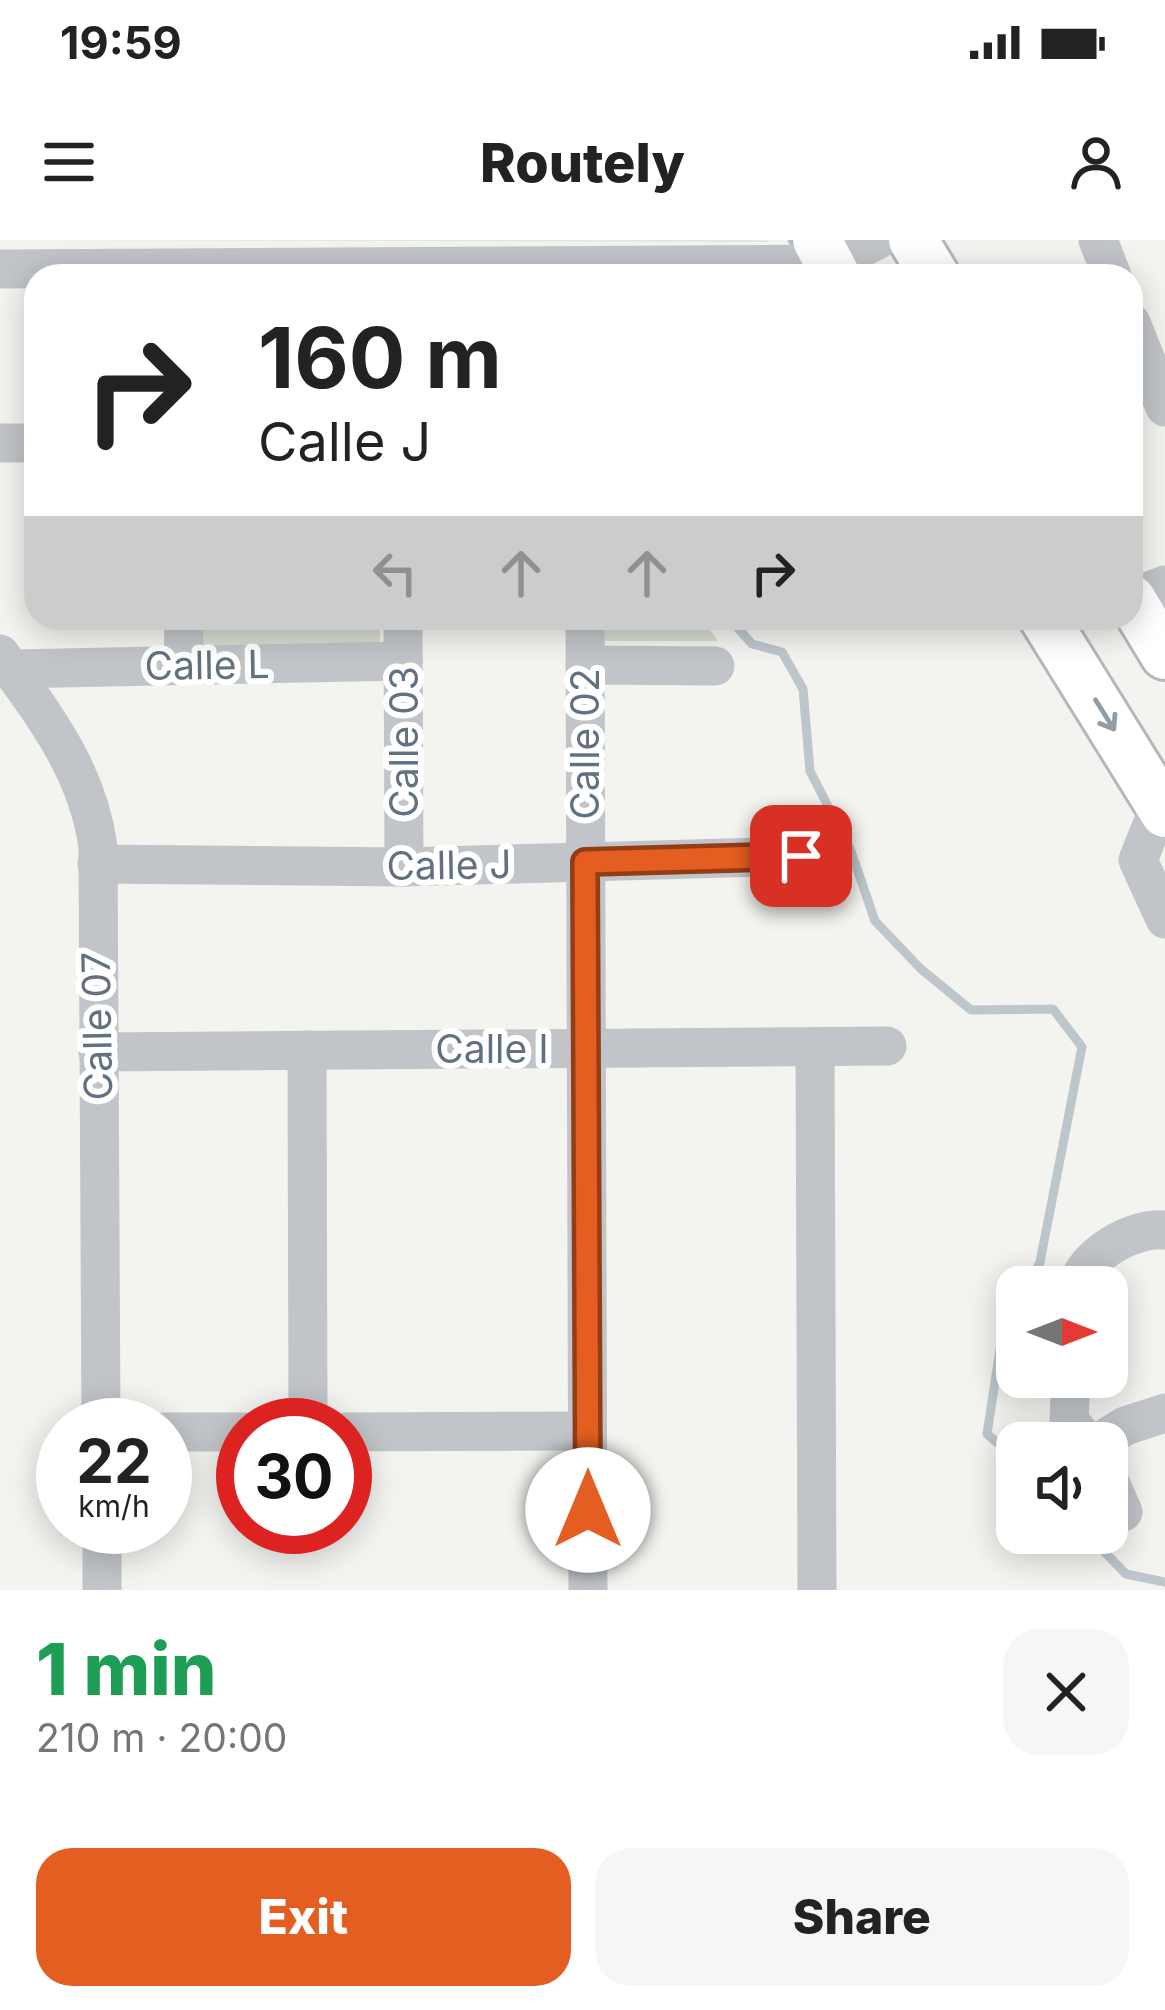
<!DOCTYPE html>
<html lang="en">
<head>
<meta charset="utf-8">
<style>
  body { margin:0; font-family:Inter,sans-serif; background:#f6f6f6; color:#222; height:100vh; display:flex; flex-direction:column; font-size:45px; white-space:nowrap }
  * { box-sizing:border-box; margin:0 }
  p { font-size:39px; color:#767676 }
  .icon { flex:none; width:66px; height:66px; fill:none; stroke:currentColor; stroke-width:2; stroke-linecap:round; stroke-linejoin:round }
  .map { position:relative; height:1350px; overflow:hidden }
  .drawer { display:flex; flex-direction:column; background:#fff; flex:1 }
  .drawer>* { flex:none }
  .banner { position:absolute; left:24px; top:24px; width:1119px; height:366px; border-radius:36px; box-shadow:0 6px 30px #0003; background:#fff; color:#222; overflow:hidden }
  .needle { width:78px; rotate:90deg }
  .buttons { position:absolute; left:996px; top:1026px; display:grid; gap:24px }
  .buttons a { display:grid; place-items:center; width:132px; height:132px; border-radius:24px; background:#fff; box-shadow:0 6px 30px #0003; font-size:60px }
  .speed { position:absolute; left:36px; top:1158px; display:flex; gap:24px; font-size:60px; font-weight:700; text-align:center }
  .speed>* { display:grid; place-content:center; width:156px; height:156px; border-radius:50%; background:#fff; box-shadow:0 6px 30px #0003; line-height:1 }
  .speed small { font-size:30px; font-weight:400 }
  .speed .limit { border:18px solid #d22; background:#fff; color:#111 }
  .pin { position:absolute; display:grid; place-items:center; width:102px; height:102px; color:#fff; margin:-51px; border-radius:24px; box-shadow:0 6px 18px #0006 }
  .me { position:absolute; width:132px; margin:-66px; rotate:0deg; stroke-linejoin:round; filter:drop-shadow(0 0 9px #0008) }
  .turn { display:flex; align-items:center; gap:42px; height:252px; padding:0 36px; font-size:54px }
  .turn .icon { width:156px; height:156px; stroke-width:2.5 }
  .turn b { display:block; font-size:84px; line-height:102px }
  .lanes { display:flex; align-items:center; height:114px; padding:0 36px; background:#0003; justify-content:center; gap:60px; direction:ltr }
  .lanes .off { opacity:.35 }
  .round { display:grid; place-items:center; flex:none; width:126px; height:126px; border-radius:36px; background:#f6f6f6 }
  .headline { display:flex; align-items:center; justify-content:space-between; height:204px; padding:0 36px }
  h1 { font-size:72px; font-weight:800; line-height:90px; color:#1e9e55 }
  .button { display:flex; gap:24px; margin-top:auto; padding:24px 36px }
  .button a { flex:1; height:138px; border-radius:36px; background:#e35e20; color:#fff; font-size:48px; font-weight:800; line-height:138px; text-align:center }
  .button a+a { background:#f6f6f6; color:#222 }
  .status { display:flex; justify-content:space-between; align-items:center; height:84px; padding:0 60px; background:#fff; direction:ltr }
  .status svg { height:33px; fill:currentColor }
  header { display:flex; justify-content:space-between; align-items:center; height:156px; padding:0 36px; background:#fff; font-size:54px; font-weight:800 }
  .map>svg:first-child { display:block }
  .built { fill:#e4e5e3 }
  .green { fill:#d4dbd0 }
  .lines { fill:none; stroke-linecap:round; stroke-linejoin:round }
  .stream { stroke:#bcc6cb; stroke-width:9 }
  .major-casing { stroke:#b4b8bc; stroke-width:54 }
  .minor { stroke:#c1c4c8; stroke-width:39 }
  .major { stroke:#fff; stroke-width:48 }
  .oneway { stroke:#919ca7 }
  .route-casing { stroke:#943d15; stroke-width:30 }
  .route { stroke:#e35e20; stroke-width:21 }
  .labels { text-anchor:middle; stroke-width:12; stroke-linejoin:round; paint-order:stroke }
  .street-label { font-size:39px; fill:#627181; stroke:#fff }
</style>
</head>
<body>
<div class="status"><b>19:59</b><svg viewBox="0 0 49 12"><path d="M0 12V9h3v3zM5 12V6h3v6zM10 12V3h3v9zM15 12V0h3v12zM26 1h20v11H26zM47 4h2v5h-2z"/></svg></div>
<header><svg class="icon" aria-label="menu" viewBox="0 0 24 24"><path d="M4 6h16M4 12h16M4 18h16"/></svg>Routely<svg class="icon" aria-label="person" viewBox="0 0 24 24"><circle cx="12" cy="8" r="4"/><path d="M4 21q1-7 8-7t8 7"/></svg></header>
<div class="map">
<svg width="1165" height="1350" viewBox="0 0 1165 1350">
  <rect width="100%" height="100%" fill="#f3f4ef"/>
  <path class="built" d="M0,0h767l1,2z"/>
  <g class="green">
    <path d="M198,378h182v32l-183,-3z"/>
    <path d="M604,378h97l17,23h-114z"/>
  </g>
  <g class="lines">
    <g class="stream">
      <path d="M792,0l1,1"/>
      <path d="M729,378l23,26 30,8 21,37 7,82 41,80 24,70 46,48 50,41 82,-1 29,38 -42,215 -12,25"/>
      <path d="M1017,1070l-16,33 -14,91 30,26"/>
      <path d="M1086,1293l40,41 39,8"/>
    </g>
    <defs>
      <g id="major">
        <path d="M817,0l19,36"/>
        <path d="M913,0l22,36"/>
        <path d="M1131,359l34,56"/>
        <path d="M1044,378l121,195"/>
      </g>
    </defs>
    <use href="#major" class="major-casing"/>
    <g class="minor">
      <path d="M1098,0l14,36"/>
      <path d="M0,29l829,-5 48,-24"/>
      <path d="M1131,83l34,84"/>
      <path d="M0,203h36"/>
      <path d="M1131,358l34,-13"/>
      <path d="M403,378l1,249"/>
      <path d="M585,378l3,972"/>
      <path d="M0,414c44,61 88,117 98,193l3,578"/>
      <path d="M183,425l1,-47"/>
      <path d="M585,425l130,1"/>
      <path d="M11,429l392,-8"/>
      <path d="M1160,565l-22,55 27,59"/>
      <path d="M97,624l307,3 397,-11"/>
      <path d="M815,807l2,543"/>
      <path d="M307,810l1,375"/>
      <path d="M98,812l789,-6"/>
      <path d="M1077,1047c8,-33 56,-60 88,-57"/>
      <path d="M1071,1137l-2,43 18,23"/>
      <path d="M165,1192h78"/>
      <path d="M345,1192l242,-1"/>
      <path d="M1098,1203l27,-17 40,-13"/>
      <path d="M1107,1236l16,36"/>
      <path d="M102,1287v63"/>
    </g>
    <use href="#major" class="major"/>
  </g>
  <defs><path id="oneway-shaft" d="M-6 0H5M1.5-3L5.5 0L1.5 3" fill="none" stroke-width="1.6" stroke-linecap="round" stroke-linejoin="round" transform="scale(3)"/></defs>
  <use class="oneway" href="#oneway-shaft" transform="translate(1105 475) rotate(58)"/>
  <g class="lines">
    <defs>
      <path id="route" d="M588,1270l-3,-648 216,-6"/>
    </defs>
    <use href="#route" class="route-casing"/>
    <use href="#route" class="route"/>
  </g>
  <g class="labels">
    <g class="street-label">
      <text transform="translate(207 425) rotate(-1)" y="14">Calle L</text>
      <text transform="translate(404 502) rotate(-90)" y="14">Calle 03</text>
      <text transform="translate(585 504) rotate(-90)" y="14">Calle 02</text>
      <text transform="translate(449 625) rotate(-1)" y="14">Calle J</text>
      <text transform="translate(97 786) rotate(-91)" y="14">Calle 07</text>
      <text x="492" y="823">Calle I</text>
    </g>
  </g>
</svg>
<div class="buttons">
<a><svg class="needle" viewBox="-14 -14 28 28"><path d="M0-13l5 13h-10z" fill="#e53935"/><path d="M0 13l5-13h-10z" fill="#767676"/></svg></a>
<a><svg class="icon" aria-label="sound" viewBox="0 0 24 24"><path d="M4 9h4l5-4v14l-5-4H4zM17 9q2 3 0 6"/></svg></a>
</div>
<div class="speed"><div>22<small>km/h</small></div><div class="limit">30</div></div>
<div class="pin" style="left:801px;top:616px;background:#d93025"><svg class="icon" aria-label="arrive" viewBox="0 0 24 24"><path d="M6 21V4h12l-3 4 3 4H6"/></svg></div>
<svg class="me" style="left:588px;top:1270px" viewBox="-20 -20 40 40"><circle r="19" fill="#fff"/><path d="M0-13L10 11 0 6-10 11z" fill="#e35e20"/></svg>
<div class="banner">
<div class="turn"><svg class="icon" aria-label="right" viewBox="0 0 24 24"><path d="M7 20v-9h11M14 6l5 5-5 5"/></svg><div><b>160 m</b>Calle J</div></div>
<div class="lanes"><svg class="icon off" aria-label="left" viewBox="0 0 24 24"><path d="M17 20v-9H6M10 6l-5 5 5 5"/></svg><svg class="icon off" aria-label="ahead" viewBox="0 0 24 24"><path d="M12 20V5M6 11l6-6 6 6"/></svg><svg class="icon off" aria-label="ahead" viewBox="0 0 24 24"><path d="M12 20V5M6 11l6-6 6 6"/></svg><svg class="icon" aria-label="right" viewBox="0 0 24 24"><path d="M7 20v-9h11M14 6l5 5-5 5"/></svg></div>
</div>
</div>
<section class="drawer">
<div class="headline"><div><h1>1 min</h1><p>210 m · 20:00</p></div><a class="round"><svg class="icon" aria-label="close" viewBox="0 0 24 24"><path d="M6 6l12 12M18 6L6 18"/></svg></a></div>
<div class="button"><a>Exit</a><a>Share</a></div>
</section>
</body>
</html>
